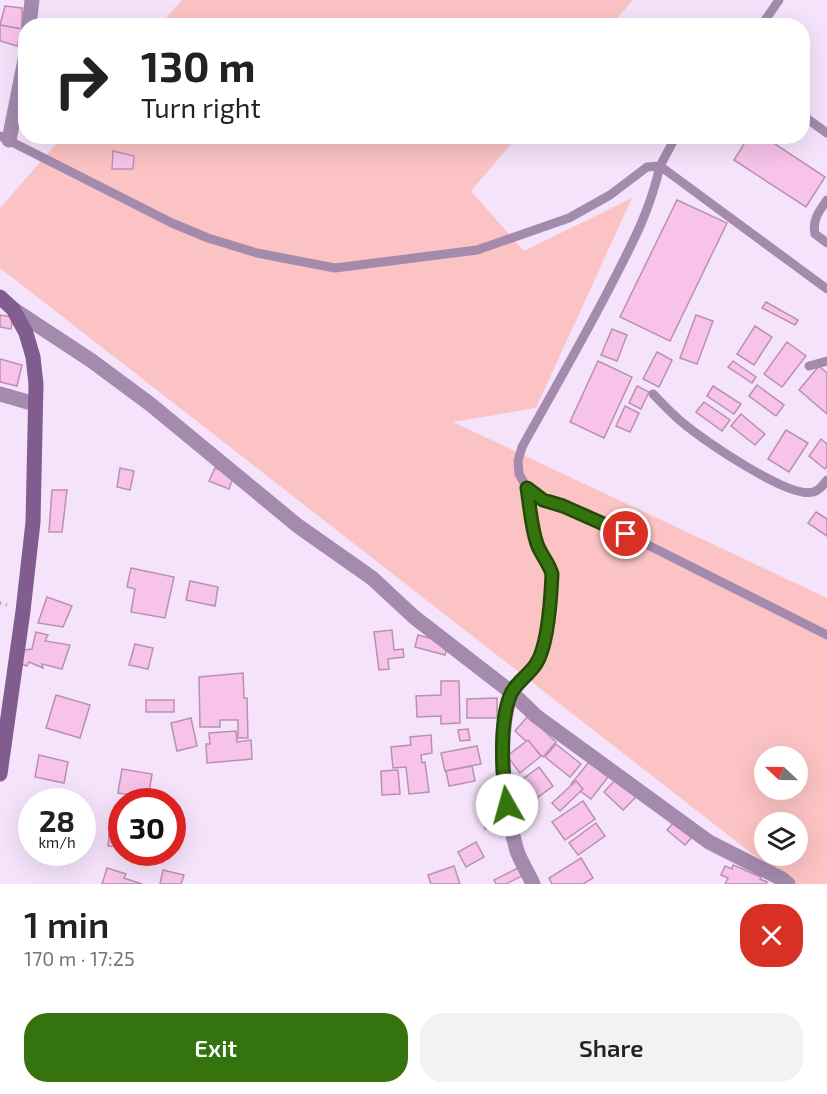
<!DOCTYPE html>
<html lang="en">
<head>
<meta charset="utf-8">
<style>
  body { margin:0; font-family:"Exo 2",sans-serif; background:#f2f2f2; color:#222; height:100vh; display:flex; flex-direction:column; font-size:22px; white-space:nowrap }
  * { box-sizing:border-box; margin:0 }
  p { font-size:20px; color:#767676 }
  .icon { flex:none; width:33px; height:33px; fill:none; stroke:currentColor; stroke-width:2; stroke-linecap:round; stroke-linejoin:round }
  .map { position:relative; height:884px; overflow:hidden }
  .sheet { display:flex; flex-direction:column; background:#fff; flex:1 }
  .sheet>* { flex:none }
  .guide { position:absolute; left:18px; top:18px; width:792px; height:126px; border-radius:24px; box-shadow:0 6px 24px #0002; background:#fff; color:#222; overflow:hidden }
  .needle { width:39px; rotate:292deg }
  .fabs { position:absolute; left:754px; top:746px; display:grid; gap:12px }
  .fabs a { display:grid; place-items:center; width:54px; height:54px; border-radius:50%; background:#fff; box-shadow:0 6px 24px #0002; font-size:30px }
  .speed { position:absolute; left:18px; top:788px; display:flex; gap:12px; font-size:30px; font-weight:700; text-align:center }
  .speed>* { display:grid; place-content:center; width:78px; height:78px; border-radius:50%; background:#fff; box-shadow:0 6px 24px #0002; line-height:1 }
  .speed small { font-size:15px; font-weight:400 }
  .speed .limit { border:9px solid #d22; background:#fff; color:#111 }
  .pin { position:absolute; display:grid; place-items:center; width:51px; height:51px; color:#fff; margin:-26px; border:3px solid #fff; border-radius:50%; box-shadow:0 2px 6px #0007 }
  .me { position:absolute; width:66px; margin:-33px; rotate:353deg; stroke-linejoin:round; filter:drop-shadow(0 0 4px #0008) }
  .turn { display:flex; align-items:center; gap:21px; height:126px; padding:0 24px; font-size:27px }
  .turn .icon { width:78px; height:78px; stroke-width:2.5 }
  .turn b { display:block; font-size:42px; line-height:51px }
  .round { display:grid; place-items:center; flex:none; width:63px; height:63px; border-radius:24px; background:#f2f2f2 }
  .head { display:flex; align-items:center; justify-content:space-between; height:102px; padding:0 24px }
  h1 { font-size:36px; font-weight:600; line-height:45px }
  .action { display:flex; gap:12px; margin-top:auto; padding:12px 24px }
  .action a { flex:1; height:69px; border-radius:24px; background:#34730d; color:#fff; font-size:24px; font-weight:600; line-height:69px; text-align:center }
  .action a+a { background:#f2f2f2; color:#222 }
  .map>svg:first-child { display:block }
  .green { fill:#fcc3c4; fill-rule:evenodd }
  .building { fill:#f8c3e9; stroke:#b991ae; stroke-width:1.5 }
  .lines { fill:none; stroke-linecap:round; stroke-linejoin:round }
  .path { stroke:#b0a0b5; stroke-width:3; stroke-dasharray:1.5 4.5; stroke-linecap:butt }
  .lane { stroke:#a48aad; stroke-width:9 }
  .street { stroke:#a48aad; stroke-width:15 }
  .secondary { stroke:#815c8e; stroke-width:15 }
  .route-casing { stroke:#224b08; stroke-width:15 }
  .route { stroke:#34730d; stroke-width:10 }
</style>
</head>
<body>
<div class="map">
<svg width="827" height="884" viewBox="0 0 827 884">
  <rect width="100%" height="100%" fill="#f5e3fb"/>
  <g class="green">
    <path d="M182,0h451l-22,25h-451z"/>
    <path d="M62,137h455l-46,54 53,60 108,-53 -96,210 -83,14 374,176v286h-36l-791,-616v-60zM765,756h33v33h-33zM765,822h33v33h-33z"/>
  </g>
  <g class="building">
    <path d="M5,6l17,2v21l-22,-4z"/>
    <path d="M0,25l22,4 -5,17 -17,-5z"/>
    <path d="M749,136h14l62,41 -19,30 -72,-47z"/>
    <path d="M113,151l21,5 -1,13h-21z"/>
    <path d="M677,200l50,23 -57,118 -50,-24z"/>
    <path d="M766,302l32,18 -3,5 -33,-17z"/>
    <path d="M0,315l13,2 -2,12 -11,-2z"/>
    <path d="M696,315l17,6 -16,43 -17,-6z"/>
    <path d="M755,326l17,11 -18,28 -17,-11z"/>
    <path d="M612,329l15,6 -10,26 -16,-6z"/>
    <path d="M787,342l19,14 -24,31 -18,-13z"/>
    <path d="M657,352l15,8 -13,27 -16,-8z"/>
    <path d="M0,359l22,6 -5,21 -17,-4z"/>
    <path d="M598,361l34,16 -28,61 -34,-16z"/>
    <path d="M733,361l23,16 -4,6 -24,-16z"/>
    <path d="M819,366l8,7v41l-28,-24z"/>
    <path d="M757,385l27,20 -8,11 -27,-20z"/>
    <path d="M637,386l12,6 -8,17 -12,-6z"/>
    <path d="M713,386l28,18 -7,10 -27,-18z"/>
    <path d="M704,402l26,18 -8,11 -26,-19z"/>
    <path d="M625,406l14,7 -9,19 -14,-6z"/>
    <path d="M741,414l24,20 -10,11 -24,-19z"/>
    <path d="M786,430l22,13 -19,29 -21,-13z"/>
    <path d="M821,439l6,5v22l-2,3 -16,-13z"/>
    <path d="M120,468l14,3 -4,19 -13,-3z"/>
    <path d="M215,468l19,7 -5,14 -20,-8z"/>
    <path d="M52,490h15l-5,42h-13z"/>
    <path d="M816,512l11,7v17l-19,-13z"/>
    <path d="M131,568l43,9 -9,41 -34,-6 4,-23 -8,-2z"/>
    <path d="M190,581l28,6 -3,19 -29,-6z"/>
    <path d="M47,597l25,9 -9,21 -25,-4z"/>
    <path d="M392,630l2,20 9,-1 1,8 -16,2 1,10 -10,1 -5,-38z"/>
    <path d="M36,632l12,3 -3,6 25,4 -8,24 -20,-5 1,4 -14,-6 -2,4 -8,-3 5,-13 8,-1z"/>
    <path d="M418,635l30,8 -3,12 -30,-8z"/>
    <path d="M135,644l18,4 -5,21 -19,-4z"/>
    <path d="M243,673l1,25h3l1,40h-10v-18h-18v7h-20l-1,-50z"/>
    <path d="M441,681h18l1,42 -19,1v-8l-24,1 -1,-21 25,-1z"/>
    <path d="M56,695l34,10 -10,33 -34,-10z"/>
    <path d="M497,698v20h-30v-19z"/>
    <rect x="146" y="700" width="28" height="12"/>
    <path d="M528,716l28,26 -13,15 -28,-26z"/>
    <path d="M191,718l6,28 -20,5 -6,-28z"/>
    <path d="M468,729l2,11 -10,1 -2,-11z"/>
    <path d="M236,731l1,11 14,-2 1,19 -45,4 -1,-19h4l-1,-11z"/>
    <path d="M431,735l1,18 -11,2 1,8 3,-1 4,30 -20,2 -3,-27 -13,1 -2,-21 20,-2 -1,-8z"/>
    <path d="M528,740l13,16 -21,17 -13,-17z"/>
    <path d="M556,744l25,20 -11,13 -25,-20z"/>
    <path d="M477,746l4,18 -36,7 -4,-18z"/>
    <path d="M39,755l29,7 -4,21 -29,-6z"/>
    <path d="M589,762l19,15 -17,22 -20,-15z"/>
    <path d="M472,766l3,15 -26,5 -3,-15z"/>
    <path d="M539,767l14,19 -20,15 -14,-19z"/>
    <path d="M122,769l30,5 -4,24 -30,-5z"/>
    <path d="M398,770l2,24 -18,1 -1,-24z"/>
    <path d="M618,777l19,19 -14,14 -19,-18z"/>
    <path d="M576,781l7,8 -23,22 -8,-8z"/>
    <path d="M502,795l4,31 -21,3 -4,-31z"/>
    <path d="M583,801l12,18 -30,21 -13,-18z"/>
    <path d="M675,821l17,16 -7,8 -18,-15z"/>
    <path d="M596,823l9,13 -27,19 -9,-12z"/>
    <path d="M110,825l12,2v20l-14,-1z"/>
    <path d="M476,842l8,15 -18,10 -8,-15z"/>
    <path d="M581,858l12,20 -10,6h-31l-3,-6z"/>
    <path d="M733,865l28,12 -1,2 7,3 -1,2h-41l3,-6 -7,-3 4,-9 7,3z"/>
    <path d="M454,866l6,18h-29l-3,-9z"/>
    <path d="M520,867l4,8 -18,9h-10l-2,-4z"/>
    <path d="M107,868l19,6 -2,4 18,6h-40z"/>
    <path d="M163,870l21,5 -3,9h-21z"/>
  </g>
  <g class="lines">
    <path class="path" d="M0,603l7,2"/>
    <g class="lane">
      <path d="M761,26l18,-26"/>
      <path d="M802,115l25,18"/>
      <path d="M0,136l172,87 36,15 49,15 78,15 142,-18 92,-32 41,-23 37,-28 13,-1 16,-30"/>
      <path d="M827,200c-8,11 -15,20 -12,34l12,9"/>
      <path d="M827,289l-167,-123c-11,48 -29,80 -51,123 -28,54 -58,106 -87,158l-4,14 1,13 8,14 16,12 20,6 63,28 201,101"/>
      <path d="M809,366l18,-5"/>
      <path d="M653,394c10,10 19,20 30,29 20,17 106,76 130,69 6,-1 10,-7 14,-12"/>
      <path d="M511,692c32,-32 31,-37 37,-80 2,-12 5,-25 4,-37 -1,-11 -10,-19 -14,-28 -7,-18 -8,-40 -11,-59"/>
    </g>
    <g class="street">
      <path d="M29,26l3,-26"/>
      <path d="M9,140l17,-85"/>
      <path d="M13,309l79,52 58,43 148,122 74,52 42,39 97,75 25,24 173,126 73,37 6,5"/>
      <path d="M0,394l35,10"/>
      <path d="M511,692c-15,47 -8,111 6,159 4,11 11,22 16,33"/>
    </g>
    <path class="secondary" d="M0,297l13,12 13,24 7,24 3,27 -3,138 -10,89 -23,163"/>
  </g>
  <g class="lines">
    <defs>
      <path id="route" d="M507,805c-5,-29 -8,-81 3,-109 4,-12 19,-21 26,-32 12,-18 15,-67 16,-90 -3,-11 -11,-19 -15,-30 -6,-18 -7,-37 -10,-56l16,12 20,6 63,28"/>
    </defs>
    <use href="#route" class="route-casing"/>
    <use href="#route" class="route"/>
  </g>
</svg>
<div class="fabs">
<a><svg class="needle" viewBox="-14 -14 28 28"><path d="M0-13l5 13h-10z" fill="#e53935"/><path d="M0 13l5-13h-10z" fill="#767676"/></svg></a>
<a><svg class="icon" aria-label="layers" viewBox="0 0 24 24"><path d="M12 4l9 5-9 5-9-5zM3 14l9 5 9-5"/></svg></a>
</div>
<div class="speed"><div>28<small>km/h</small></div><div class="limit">30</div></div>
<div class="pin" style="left:626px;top:534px;background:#d93025"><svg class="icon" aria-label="arrive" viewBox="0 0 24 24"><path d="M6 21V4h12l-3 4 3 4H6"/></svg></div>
<svg class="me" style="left:507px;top:805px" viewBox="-20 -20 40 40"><circle r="19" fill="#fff"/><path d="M0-13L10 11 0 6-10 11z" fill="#34730d"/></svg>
<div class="guide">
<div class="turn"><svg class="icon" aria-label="right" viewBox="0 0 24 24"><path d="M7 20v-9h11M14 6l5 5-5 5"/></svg><div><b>130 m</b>Turn right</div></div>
</div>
</div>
<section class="sheet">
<div class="head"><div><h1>1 min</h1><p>170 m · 17:25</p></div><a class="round" style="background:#d93025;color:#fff"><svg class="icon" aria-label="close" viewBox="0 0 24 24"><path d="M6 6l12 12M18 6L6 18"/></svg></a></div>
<div class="action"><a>Exit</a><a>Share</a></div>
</section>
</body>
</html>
